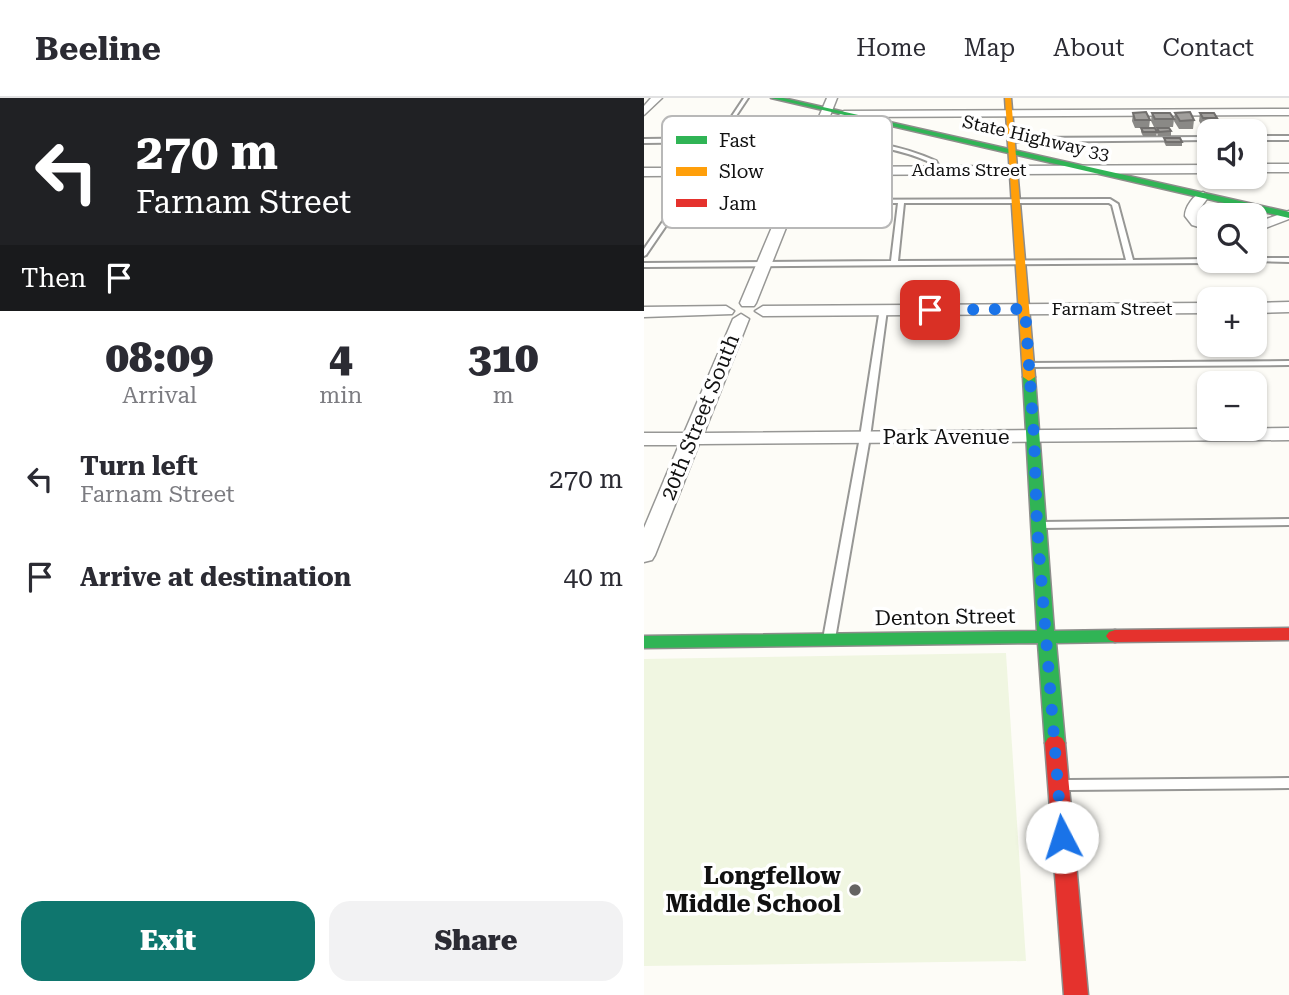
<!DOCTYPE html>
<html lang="en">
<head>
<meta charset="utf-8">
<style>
  body { margin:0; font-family:"Roboto Serif",serif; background:#f2f2f3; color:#2b2b33; height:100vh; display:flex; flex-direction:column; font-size:26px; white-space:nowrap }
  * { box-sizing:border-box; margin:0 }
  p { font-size:23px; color:#7c7c81 }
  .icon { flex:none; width:38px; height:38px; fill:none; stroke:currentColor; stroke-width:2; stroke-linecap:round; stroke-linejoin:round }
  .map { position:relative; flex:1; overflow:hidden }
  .side { display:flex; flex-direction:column; background:#fff; width:644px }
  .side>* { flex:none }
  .top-card { background:#202124; color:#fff; overflow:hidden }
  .fabs { position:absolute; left:553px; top:21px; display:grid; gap:14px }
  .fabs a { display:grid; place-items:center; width:70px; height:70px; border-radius:14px; background:#fff; box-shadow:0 2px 5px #0004; font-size:35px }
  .pin { position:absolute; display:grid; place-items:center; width:60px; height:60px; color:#fff; margin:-30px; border-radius:14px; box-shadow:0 4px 10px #0006 }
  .me { position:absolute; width:77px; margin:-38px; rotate:355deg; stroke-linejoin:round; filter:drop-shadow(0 0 5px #0008) }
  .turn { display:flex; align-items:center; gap:24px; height:147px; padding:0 21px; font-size:32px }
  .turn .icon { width:91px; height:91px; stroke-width:2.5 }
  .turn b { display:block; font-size:49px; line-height:60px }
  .then { display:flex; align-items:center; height:66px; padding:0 21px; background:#0003; gap:14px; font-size:26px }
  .eta { display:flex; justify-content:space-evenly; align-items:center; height:119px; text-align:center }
  .eta b { font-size:42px; font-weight:800; line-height:49px }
  .action { display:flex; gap:14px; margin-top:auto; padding:14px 21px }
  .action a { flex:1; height:80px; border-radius:21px; background:#0f766e; color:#fff; font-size:28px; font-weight:800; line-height:80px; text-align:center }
  .action a+a { background:#f2f2f3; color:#2b2b33 }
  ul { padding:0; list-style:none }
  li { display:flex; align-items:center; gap:21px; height:98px; padding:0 21px }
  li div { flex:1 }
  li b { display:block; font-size:26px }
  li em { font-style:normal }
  header { display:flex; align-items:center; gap:42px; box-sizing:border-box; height:98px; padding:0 35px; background:#fff; border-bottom:2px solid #e1e1e2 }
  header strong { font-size:33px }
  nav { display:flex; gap:38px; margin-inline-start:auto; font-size:24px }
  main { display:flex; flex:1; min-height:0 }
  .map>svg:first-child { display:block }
  .pitch { fill:#f0f6e1 }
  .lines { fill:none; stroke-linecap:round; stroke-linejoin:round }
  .lane-casing { stroke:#979795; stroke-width:4 }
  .street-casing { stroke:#979795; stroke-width:3 }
  .fast-casing { stroke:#8e8d8b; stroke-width:3 }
  .slow-casing { stroke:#8e8d8b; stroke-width:3 }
  .jam-casing { stroke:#8e8d8b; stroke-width:3 }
  .lane { fill:#fffffe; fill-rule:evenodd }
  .street { fill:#fffffe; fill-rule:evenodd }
  .fast { fill:#30b455; fill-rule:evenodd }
  .slow { fill:#ff9f0a; fill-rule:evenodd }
  .jam { fill:#e5322d; fill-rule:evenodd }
  .wall { fill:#8a8986 }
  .building { fill:#a19f9c; stroke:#716f6d; stroke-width:2 }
  .route { stroke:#1a73e8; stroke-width:12; stroke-dasharray:0 21.6 }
  .poi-dot { fill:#646362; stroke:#fff; stroke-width:2.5 }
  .labels { text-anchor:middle; stroke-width:7; stroke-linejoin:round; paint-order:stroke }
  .far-street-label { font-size:18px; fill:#111; stroke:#fff }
  .street-label { font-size:21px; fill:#111; stroke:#fff }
  .near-poi-label { font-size:24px; font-weight:bold; fill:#111; stroke:#fff; text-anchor:end }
  .key { fill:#fff; stroke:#b8b8b8; stroke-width:2 }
  .key-label { font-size:19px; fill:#111 }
</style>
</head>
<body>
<header>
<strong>Beeline</strong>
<nav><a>Home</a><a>Map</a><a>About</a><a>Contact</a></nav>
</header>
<main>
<section class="side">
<div class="top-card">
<div class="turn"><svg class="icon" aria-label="left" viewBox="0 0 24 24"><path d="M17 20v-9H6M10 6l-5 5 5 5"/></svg><div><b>270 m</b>Farnam Street</div></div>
<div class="then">Then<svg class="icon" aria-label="arrive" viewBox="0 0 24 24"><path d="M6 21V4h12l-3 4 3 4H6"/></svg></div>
</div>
<div class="eta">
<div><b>08:09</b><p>Arrival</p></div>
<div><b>4</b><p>min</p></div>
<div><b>310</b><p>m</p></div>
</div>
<ul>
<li><svg class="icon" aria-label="left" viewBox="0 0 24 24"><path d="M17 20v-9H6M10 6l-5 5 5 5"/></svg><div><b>Turn left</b><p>Farnam Street</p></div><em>270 m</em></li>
<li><svg class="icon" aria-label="arrive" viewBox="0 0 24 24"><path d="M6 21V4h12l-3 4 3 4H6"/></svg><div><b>Arrive at destination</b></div><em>40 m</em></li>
</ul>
<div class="action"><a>Exit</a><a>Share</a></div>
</section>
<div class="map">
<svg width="645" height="897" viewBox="0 0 645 897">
  <rect width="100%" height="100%" fill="#fdfcf7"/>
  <path class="pitch" d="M362,555l20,308 -382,5v-307z"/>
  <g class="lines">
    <defs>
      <g id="lane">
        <path d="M100,0h4l-18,27h-4z"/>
        <rect x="611" y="38" width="34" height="4"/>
        <path d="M173,39c40,2 82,7 119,24l5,9 -5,1 -4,-8c-35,-16 -75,-21 -114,-22l-174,2v-4z"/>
        <path d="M565,39v3l-198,2 -3,-2 3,-2z"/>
        <path d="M42,90l5,1 -45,66 -2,1v-7z"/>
        <path d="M466,101l8,5 15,56 76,-1v2h3l-3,2 -565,4v-4l247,-2 7,-58h-110l-1,-1 3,-2zM260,105h205l3,2 14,55 -228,1z"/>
        <path d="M611,160h34v4l-36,-1h2z"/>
        <path d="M236,210l7,2 -17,127 -35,202 -2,3h-8l-2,-3 37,-202z"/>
        <path d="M645,263v4l-260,2 -4,-2 4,-2z"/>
        <path d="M645,421v6l-249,3 -5,-3 5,-3z"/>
        <path d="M645,680v10l-221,2 -5,-1 -2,-4 2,-4 5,-1z"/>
      </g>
      <g id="street">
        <path d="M7,0h11l-18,17v-9z"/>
        <path d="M183,0h10l-27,69 399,-2v8l-402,2 -51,128 -2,3h-12l-2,-3 54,-128 -150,1v-8h153z"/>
        <path d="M645,11v6l-445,2 -5,-3 5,-3z"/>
        <rect x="611" y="66" width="34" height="8"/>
        <path d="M559,94l6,4 -10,14v5l10,7v8l-17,-5 -7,-9c0,-9 9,-22 18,-24z"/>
        <path d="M645,113v8l-34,13v-9z"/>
        <path d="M645,204v10l-34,1v-10z"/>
        <path d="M565,205v10l-446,3 -8,-5 8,-5z"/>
        <path d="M82,208l8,5 -2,3 -88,3v-10z"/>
        <path d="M97,216l8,5 -45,114 585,-5v12l-590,4 -44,111 -3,5 -8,2v-34l35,-83h-35v-12h40l49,-114z"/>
      </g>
      <g id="fast">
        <path d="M127,0h12l506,114v6z"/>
        <path d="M385,275l6,4 19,254 61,-1 6,2 3,4 -3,4 -6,2 -59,1 9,100 -3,5 -7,3 -7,-3 -3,-5 -7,-100 -394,5v-12l393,-5 -14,-254z"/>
      </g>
      <path id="slow" d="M361,0h6l24,279 -6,4 -6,-4z"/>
      <g id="jam">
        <path d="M645,530v12l-174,2 -6,-2 -3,-4 3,-4 6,-2z"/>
        <path d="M411,637l7,3 3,5 23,252h-24l-19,-252 3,-5z"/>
      </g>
    </defs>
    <use href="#lane" class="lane-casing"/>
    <use href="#street" class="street-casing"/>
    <use href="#fast" class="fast-casing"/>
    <use href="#slow" class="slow-casing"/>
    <use href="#jam" class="jam-casing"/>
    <use href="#lane" class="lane"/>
    <use href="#street" class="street"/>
    <use href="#fast" class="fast"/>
    <use href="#slow" class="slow"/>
    <use href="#jam" class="jam"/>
  </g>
  <g class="wall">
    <path d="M489,15l17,7 -1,8h-14l-3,-7z"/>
    <path d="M508,15l22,6 -1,8h-19l-3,-6z"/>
    <path d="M531,15l19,7 -1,9h-14l-5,-8z"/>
    <path d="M556,15l17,5 -1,8h-14l-3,-5z"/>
    <path d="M497,30l15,3 1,-3 14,3v5h-13l-1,-3 -1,3h-13l-2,-4z"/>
    <path d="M520,40l18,4v4h-16l-2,-4z"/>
  </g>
  <g class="building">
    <path d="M502,14l4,8h-15l-2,-7z"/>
    <path d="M546,14l4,8 -14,1 -5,-8z"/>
    <path d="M508,15h18l4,6h-19z"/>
    <path d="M556,15h14l3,5h-14z"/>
    <path d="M497,30h14l2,4h-14z"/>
    <path d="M513,30h12l2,3 -12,1z"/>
    <path d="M520,40h16l2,4h-16z"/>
  </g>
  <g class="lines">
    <path class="route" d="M286,212l95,-1 9,128 3,88 25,312"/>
  </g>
  <circle class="poi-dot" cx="211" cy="792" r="7"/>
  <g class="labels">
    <g class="far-street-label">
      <text transform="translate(392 40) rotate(13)" y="6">State Highway 33</text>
      <text x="325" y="78">Adams Street</text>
      <text x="468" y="217">Farnam Street</text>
    </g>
    <g class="street-label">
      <text transform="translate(56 319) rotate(-68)" y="7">20th Street South</text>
      <text x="302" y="346">Park Avenue</text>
      <text transform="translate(301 519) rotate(-1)" y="7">Denton Street</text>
    </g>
    <g class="near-poi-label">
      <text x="197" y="786">Longfellow<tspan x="197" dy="28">Middle School</tspan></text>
    </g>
  </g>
  <rect x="18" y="18" width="230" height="112" rx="10" class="key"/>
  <rect x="32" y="38" width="31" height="8" fill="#30b455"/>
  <rect x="32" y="69" width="31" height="9" fill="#ff9f0a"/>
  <rect x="32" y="101" width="31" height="8" fill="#e5322d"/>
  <g class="key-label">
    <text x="75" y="49">Fast</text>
    <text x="75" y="80">Slow</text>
    <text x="75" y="112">Jam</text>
  </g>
</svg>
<div class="fabs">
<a><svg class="icon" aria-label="sound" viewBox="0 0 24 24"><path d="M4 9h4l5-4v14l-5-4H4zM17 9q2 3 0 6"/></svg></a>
<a><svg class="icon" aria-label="search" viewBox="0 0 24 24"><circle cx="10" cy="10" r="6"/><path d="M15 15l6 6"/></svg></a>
<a>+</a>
<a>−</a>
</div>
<div class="pin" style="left:286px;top:212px;background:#d93025"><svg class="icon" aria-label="arrive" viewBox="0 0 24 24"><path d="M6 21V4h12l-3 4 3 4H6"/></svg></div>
<svg class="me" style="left:418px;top:739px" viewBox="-20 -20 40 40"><circle r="19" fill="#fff"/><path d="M0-13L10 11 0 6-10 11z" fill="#1a73e8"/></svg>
</div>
</main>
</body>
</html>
